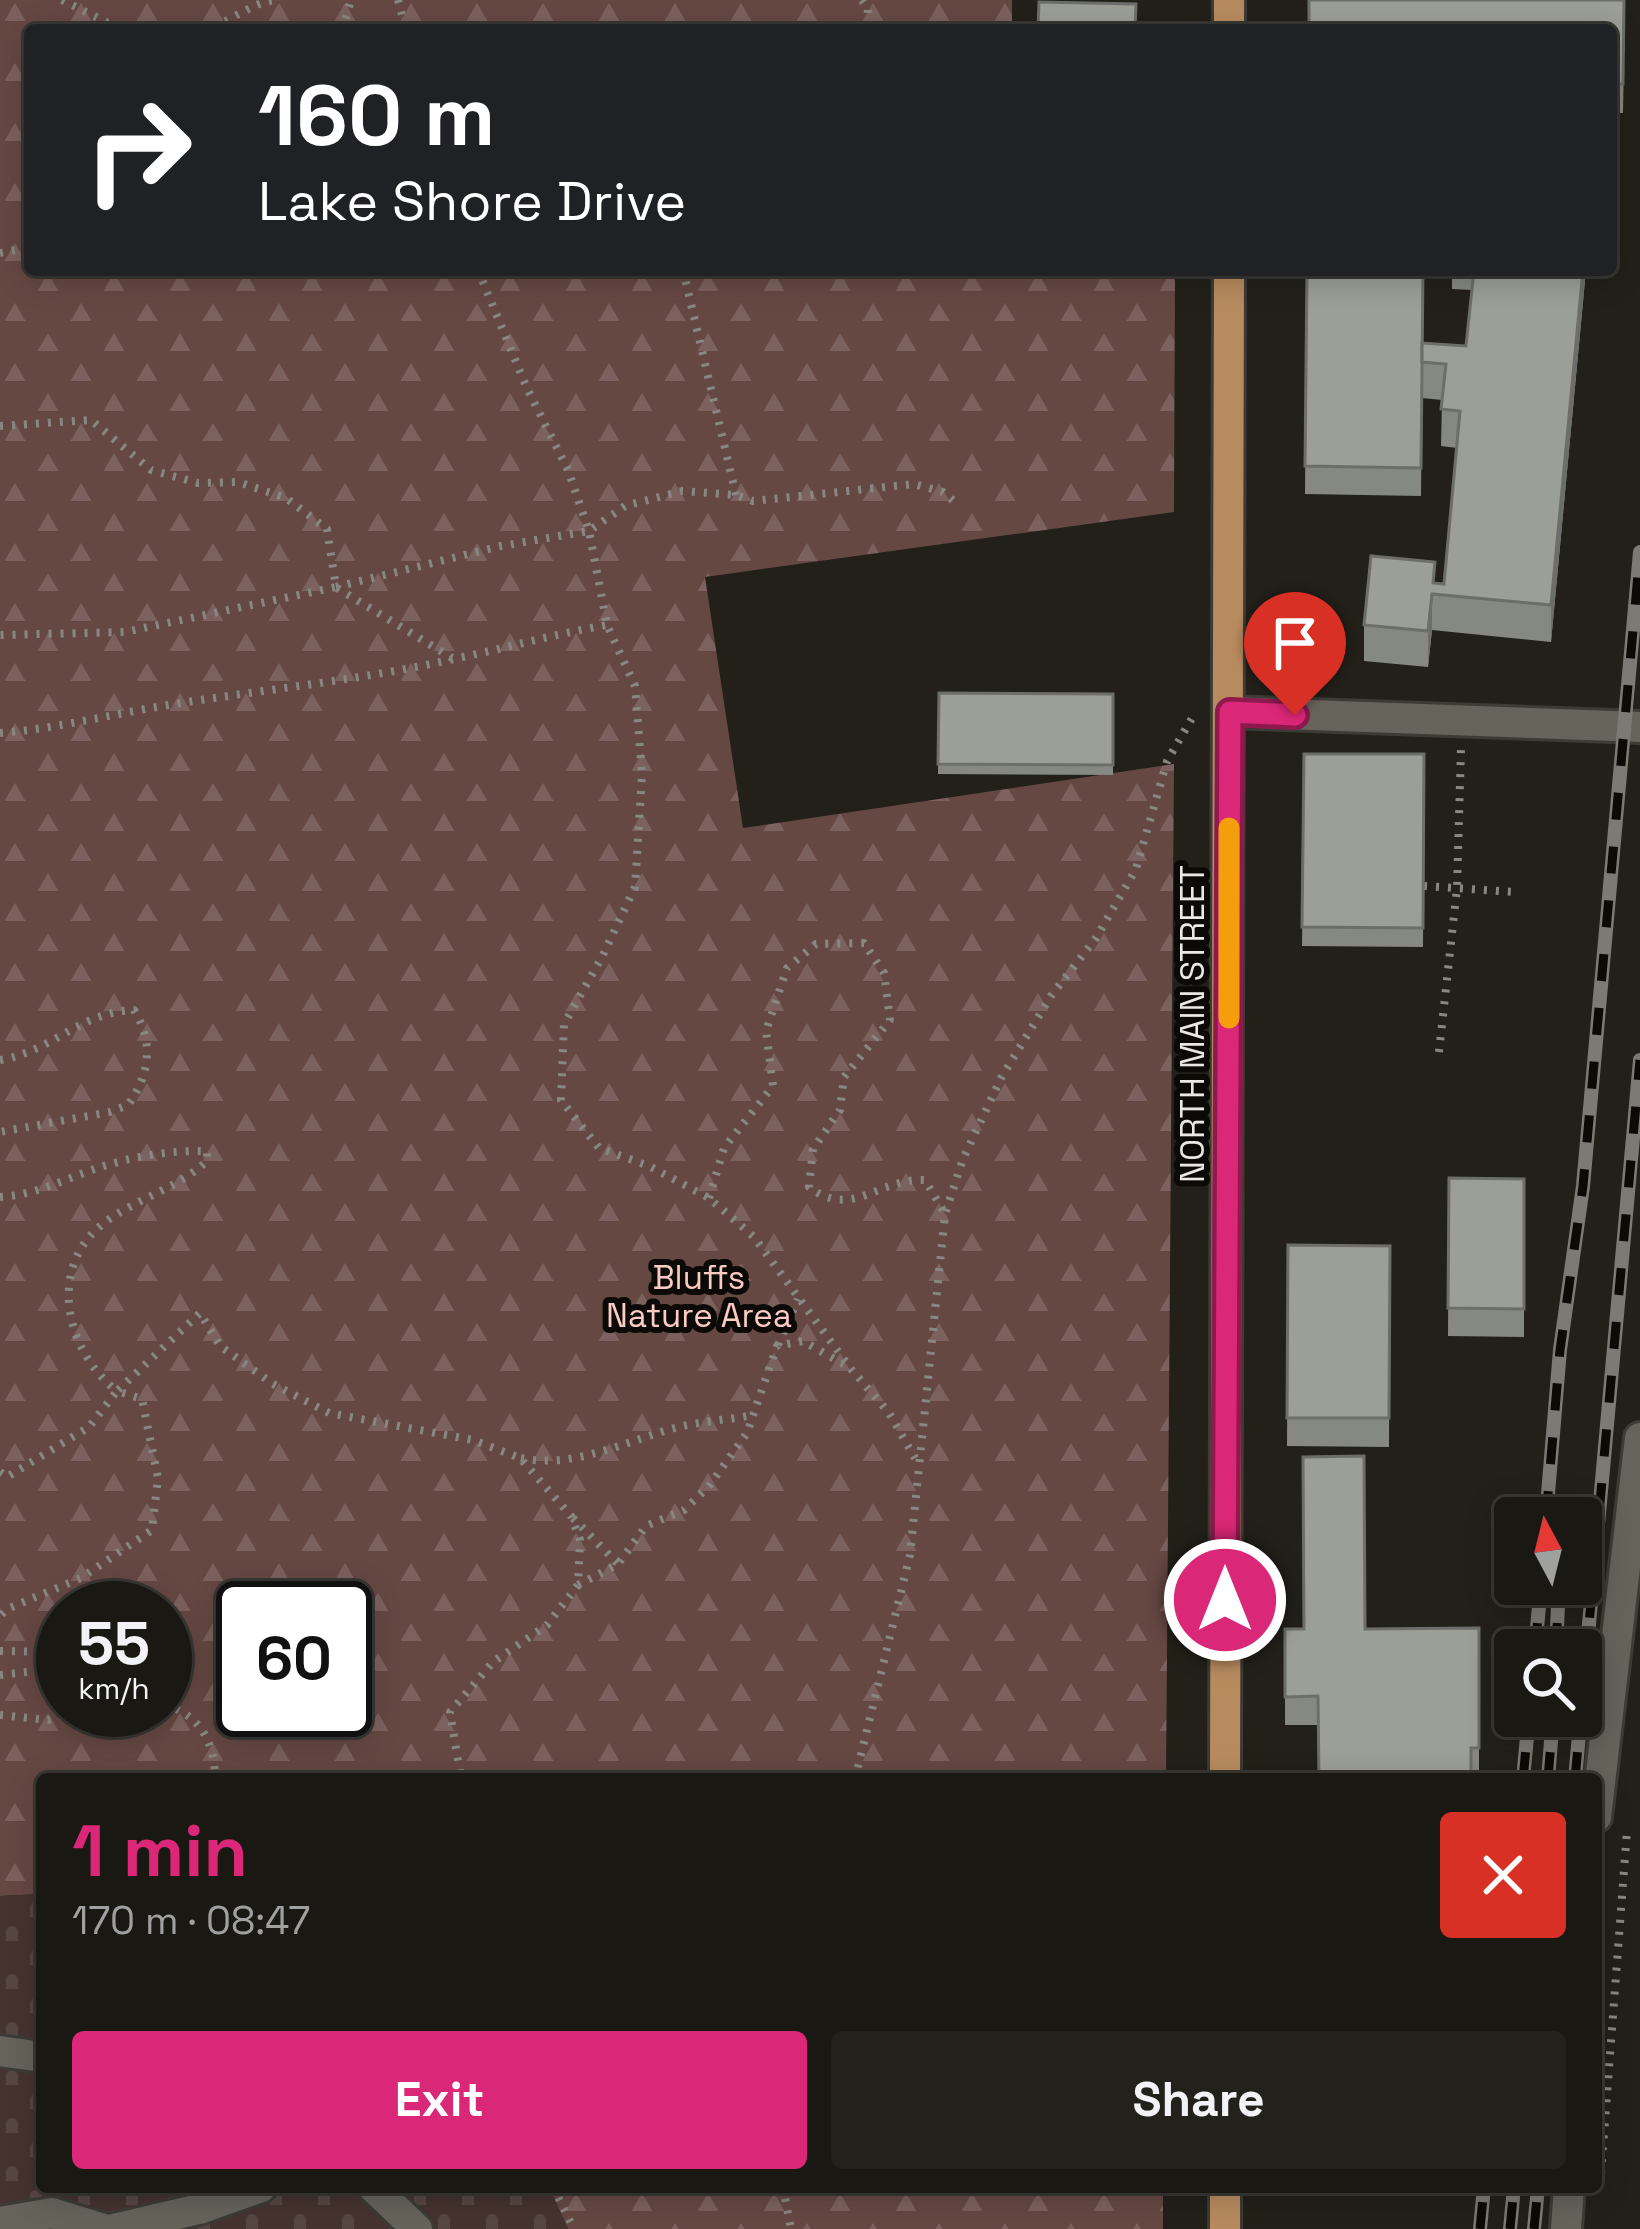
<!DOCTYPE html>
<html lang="en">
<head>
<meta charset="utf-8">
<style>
  body { margin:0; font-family:"Space Grotesk",sans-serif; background:#23211c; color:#f1f3f6; height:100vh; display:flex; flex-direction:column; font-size:45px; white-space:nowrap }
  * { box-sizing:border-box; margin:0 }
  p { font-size:39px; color:#9fa0a0 }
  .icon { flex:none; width:66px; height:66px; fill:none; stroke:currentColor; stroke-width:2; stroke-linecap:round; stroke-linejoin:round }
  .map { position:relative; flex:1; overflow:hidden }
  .panel { position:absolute; left:36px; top:1773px; width:1566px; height:420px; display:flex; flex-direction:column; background:#1a1813; border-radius:12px; box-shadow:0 6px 30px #0003,0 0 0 3px #383733 }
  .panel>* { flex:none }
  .top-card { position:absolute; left:24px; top:24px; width:1593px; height:252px; border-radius:12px; box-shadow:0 6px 30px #0003,0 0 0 3px #383733; background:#202124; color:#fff; overflow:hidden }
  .needle { width:78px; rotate:353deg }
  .tools { position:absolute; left:1494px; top:1497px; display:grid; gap:24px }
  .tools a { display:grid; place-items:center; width:108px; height:108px; border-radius:12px; background:#1a1813; box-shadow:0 6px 30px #0003,0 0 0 3px #383733; font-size:60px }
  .speed { position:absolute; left:36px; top:1581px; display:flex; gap:24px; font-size:60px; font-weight:700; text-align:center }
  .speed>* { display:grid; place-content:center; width:156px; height:156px; border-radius:50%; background:#1a1813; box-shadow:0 6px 30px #0003,0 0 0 3px #383733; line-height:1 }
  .speed small { font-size:30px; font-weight:400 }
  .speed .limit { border:6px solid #111; border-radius:18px; background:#fff; color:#111 }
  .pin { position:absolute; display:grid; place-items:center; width:102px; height:102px; color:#fff; margin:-123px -51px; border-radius:50% 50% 50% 0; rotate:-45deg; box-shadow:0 0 12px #0007 }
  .pin .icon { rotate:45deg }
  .me { position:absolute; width:132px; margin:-66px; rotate:0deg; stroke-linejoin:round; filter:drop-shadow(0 0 9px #0008) }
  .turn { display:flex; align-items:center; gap:42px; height:252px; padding:0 36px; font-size:54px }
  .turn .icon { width:156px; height:156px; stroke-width:2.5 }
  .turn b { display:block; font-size:84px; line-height:102px }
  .round { display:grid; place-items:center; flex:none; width:126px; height:126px; border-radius:12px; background:#23211c }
  .overview { display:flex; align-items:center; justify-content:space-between; height:204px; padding:0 36px }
  h1 { font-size:72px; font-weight:700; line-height:90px; color:#db2777 }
  .button { display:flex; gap:24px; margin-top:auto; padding:24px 36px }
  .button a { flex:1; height:138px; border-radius:12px; background:#db2777; color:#fff; font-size:48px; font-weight:700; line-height:138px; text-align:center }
  .button a+a { background:#23211c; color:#f1f3f6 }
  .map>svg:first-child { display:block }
  .forest { fill:url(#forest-firs); fill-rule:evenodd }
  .cemetery { fill:url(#cemetery-stones) }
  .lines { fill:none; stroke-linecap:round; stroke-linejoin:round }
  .minor-casing { stroke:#3d3b36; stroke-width:36 }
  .major-casing { stroke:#3d3b36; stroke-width:36 }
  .path { stroke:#888781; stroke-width:8; stroke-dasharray:3 9; stroke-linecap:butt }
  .minor { stroke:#66635b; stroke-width:30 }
  .major { stroke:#b88b5f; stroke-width:30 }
  .rail-casing { stroke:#7c7a74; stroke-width:14 }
  .rail { stroke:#0b0a07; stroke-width:9; stroke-dasharray:27; stroke-linecap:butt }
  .wall { fill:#858981 }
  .shaded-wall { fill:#6c6f69 }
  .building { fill:#9b9f96; stroke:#6c6f69; stroke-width:3 }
  .route-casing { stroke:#8e194d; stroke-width:30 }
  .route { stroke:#db2777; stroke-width:21 }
  .slow { stroke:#f59e0b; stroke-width:21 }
  .labels { text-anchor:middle; stroke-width:12; stroke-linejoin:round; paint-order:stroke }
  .street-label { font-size:33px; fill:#e9e8e3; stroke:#0b0a07 }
  .park-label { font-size:33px; fill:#fccbc2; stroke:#0b0a07 }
</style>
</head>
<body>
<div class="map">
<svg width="1640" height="2229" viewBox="0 0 1640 2229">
  <defs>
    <pattern id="forest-firs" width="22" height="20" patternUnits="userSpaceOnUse" patternTransform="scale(3)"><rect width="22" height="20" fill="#664843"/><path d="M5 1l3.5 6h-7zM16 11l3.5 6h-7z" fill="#7c625e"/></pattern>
    <pattern id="cemetery-stones" width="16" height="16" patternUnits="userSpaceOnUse" patternTransform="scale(3)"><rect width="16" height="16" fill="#45332f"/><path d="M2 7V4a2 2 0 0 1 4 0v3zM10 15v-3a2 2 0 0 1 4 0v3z" fill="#574743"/></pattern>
  </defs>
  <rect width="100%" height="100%" fill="#222019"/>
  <g class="forest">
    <path d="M0,0h1012v30h-982v240h1145l-1,242 -469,65 38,251 431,-64 -8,1015h-1124v115l-42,2zM63,1608h102v102h-102zM243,1608h102v102h-102z"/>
    <path d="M549,2187h614v42h-595z"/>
  </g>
  <path class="cemetery" d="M42,1894v293h507l19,42h-568v-333z"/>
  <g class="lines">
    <defs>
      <g id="minor">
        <path d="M1230,712l410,15"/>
        <path d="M1596,1817l44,-379"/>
        <path d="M0,2051l42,6"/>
        <path d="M373,2187l44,42"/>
        <path d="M0,2222l52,-9 52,16"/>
        <path d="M113,2229l86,-20 62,-22"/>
        <path d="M1566,2229l3,-42"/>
      </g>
      <g id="major">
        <path d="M1229,30v-30"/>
        <path d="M1225,1779l4,-1509"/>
        <path d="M1225,2229v-42"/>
      </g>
    </defs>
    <use href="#minor" class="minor-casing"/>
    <use href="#major" class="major-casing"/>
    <g class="path">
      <path d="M62,0l60,30"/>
      <path d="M398,0l8,30"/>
      <path d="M862,0l6,8 -1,22"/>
      <path d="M203,30c26,-6 47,-28 74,-30"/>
      <path d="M342,30l9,-30"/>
      <path d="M0,253l21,-4 9,-7"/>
      <path d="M478,270l48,116 42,84 21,61 18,94 28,61 7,88 -7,113 -32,68 -39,69 -3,76 38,48 50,18 60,32 45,39 97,132 38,44 30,52"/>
      <path d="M683,270l53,225"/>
      <path d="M0,426l91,-6 60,50 47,13 40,-1 48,16 41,31 9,58 -211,45 -125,3"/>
      <path d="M336,587l165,-41 88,-15 36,-25 57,-15 54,4 17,6 161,-17 29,8 14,12"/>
      <path d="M337,588l115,70"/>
      <path d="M0,733c50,-4 96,-15 145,-24 103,-18 207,-27 309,-50 52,-11 101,-25 153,-34"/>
      <path d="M1424,886l91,6"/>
      <path d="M1439,1052l18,-164 4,-140"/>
      <path d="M0,1060c54,-9 77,-47 134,-50 20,33 16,64 -6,95l-18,7 -110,20"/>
      <path d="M0,1197c34,-2 61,-16 92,-27 36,-13 78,-20 115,-19v10c-30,28 -70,37 -103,62 -58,44 -38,129 13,168l83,-78 20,33 53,38 56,29 144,27 47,18 51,58 9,24 -2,45 -31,40 -54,37 -43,50 11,67"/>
      <path d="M709,1198l15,-50 49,-62 -7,-55 21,-63 29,-24 48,-1 20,30 6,47 -46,57 -4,33 -27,39 -4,38c44,33 68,-9 116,-7l19,32"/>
      <path d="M778,1345l20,-46"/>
      <path d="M521,1458c56,12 112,-21 166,-33 22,-4 44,-6 66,-10"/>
      <path d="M0,1472l7,5 82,-50 28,-36 25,8 16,79 -6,52 -71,48 -74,31 -7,7"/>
      <path d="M573,1518l45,46"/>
      <path d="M578,1585l40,-21 28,-38 38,-16 25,-24 38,-53 30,-87 26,-5 42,24"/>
      <path d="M0,1651l50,1 13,-6"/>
      <path d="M0,1675l63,-7"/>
      <path d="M165,1705c36,10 50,39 50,74"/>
      <path d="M0,1715l48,5 32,-10"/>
      <path d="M855,1779l55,-224 35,-341 18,-55 38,-81 50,-82 45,-58 40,-69 31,-108 28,-48"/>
      <path d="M1601,2174l26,-344"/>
      <path d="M553,2187l21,42"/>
      <path d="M783,2187l8,42"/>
    </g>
    <use href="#minor" class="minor"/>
    <use href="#major" class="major"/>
    <defs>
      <g id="rail">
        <path d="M1546,1518l14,-168 23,-164 57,-634"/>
        <path d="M1535,1650l6,-66"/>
        <path d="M1556,1650l3,-66"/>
        <path d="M1523,1779l6,-63"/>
        <path d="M1548,1779l5,-63"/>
        <path d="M1575,1779l65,-719"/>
        <path d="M1480,2229l4,-42"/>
        <path d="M1510,2229l4,-42"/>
        <path d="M1534,2229l4,-42"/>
      </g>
    </defs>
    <use href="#rail" class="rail-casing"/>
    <use href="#rail" class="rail"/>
  </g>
  <g class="wall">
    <path d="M1625,0l-2,113h-12v-83z"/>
    <path d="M1307,270l116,73 43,3 6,-56 -20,-1v-19h134l-35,372 -119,-12 -4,37 -64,-6v-36l71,-42 9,1 13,-136 -16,-2 1,-46 -20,-2 -1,98 -116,-2z"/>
    <path d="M939,693l174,1v81l-175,-1z"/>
    <path d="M1304,754h120l-1,193 -121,-1z"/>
    <path d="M1449,1178l75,1v158l-76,-1z"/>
    <path d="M1288,1245l102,1 -1,201 -102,-1z"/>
    <path d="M1479,1628v148h-8l-153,-51h-33v-96z"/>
  </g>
  <g class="shaded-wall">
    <path d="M1583,270h3l-35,372v-37z"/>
    <path d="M1432,594v36l-4,37v-36z"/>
  </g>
  <g class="building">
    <path d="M1309,0h315l-1,84h-12v-54h-302z"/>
    <path d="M1039,2l97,2 -1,26h-97z"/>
    <path d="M1307,270h116l-2,198 -116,-2z"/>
    <path d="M1474,270h109l-32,335 -119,-11 -4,37 -64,-6 7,-69 64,6 -2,21 11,1 16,-173 -19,-2 5,-45 -24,-2v-19l44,3z"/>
    <path d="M939,693l174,1v71l-175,-1z"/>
    <path d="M1304,754h120l-1,174 -121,-1z"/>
    <path d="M1449,1178l75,1v130l-76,-1z"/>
    <path d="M1288,1245l102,1 -1,172h-102z"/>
    <path d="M1364,1456l1,173 114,-1v120h-8v31h-152l-1,-83 -33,1v-68h19l-1,-172z"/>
  </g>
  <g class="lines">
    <defs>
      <path id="route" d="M1225,1600l5,-888 65,3"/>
    </defs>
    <use href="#route" class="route-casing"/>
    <use href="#route" class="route"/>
    <path class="slow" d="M1229,1018v-190"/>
  </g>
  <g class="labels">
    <g class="street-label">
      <text transform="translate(1192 1024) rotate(-90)" y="12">NORTH MAIN STREET</text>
    </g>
    <g class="park-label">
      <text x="699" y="1289">Bluffs<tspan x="699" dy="38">Nature Area</tspan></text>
    </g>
  </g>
</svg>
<div class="tools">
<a><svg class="needle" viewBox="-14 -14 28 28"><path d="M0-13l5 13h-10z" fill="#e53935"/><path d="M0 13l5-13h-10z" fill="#9fa0a0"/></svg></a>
<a><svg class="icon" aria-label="search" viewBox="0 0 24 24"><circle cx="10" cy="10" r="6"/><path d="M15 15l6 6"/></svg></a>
</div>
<div class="speed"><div>55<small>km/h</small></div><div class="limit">60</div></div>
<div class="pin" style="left:1295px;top:715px;background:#d93025"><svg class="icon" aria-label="arrive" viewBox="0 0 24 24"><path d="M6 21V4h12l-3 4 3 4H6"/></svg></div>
<svg class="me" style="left:1225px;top:1600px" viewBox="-20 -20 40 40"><circle r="17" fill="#db2777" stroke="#fff" stroke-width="3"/><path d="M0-11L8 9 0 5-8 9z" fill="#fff"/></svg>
<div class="top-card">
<div class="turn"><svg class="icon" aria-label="right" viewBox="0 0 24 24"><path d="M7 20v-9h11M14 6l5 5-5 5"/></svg><div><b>160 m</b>Lake Shore Drive</div></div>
</div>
<section class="panel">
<div class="overview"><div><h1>1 min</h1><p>170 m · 08:47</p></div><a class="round" style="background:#d93025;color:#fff"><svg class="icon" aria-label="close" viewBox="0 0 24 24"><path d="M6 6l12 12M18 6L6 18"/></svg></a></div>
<div class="button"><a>Exit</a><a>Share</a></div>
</section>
</div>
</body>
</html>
